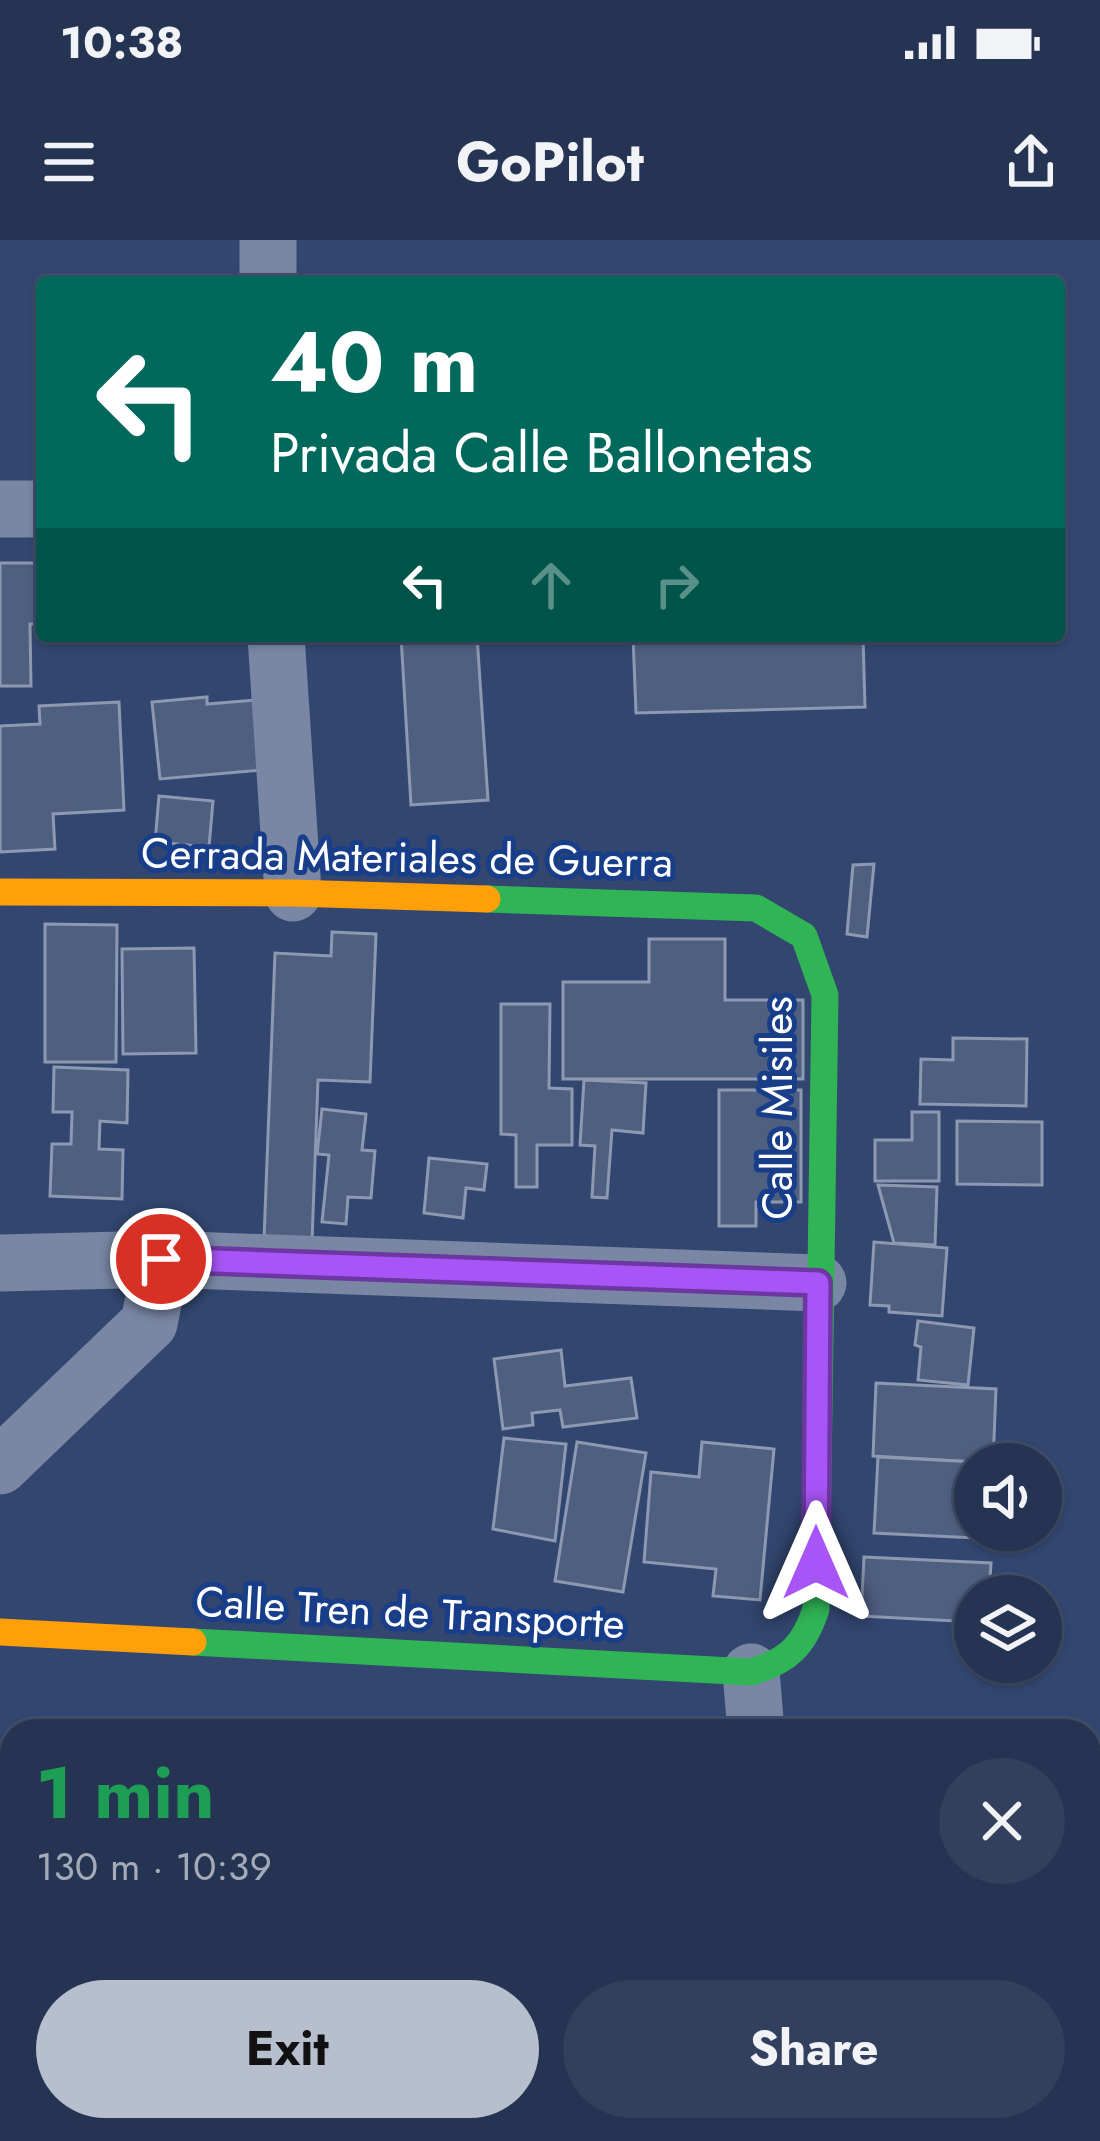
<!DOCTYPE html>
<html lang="en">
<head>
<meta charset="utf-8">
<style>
  body { margin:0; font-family:Jost,sans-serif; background:#323f5d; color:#f1f3f6; height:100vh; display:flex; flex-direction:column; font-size:45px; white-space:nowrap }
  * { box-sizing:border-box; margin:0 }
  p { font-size:39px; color:#a4aab8 }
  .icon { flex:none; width:66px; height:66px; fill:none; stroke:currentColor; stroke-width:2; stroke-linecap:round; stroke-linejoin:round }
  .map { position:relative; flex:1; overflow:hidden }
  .side { position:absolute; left:0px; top:1479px; width:1101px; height:423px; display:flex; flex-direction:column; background:#263453; border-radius:36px 36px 0 0; box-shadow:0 3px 9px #0004,0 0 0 3px #424f6a }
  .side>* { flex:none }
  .top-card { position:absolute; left:36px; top:36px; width:1029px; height:366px; border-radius:12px; box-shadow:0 3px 9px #0004,0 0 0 3px #424f6a; background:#00695c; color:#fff; overflow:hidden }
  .buttons { position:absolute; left:954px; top:1203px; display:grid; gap:24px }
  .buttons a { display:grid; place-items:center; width:108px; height:108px; border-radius:50%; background:#263453; box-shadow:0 3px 9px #0004,0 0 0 3px #424f6a; font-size:60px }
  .pin { position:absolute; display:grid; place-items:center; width:102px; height:102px; color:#fff; margin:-51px; border:6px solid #fff; border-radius:50%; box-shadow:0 3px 12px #0007 }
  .me { position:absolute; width:132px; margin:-66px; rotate:0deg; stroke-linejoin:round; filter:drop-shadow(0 0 9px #0008) }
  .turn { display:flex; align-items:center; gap:42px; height:252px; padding:0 36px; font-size:54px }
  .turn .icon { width:156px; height:156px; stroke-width:2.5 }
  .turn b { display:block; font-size:84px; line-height:102px }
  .lanes { display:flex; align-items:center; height:114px; padding:0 36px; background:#0003; justify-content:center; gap:60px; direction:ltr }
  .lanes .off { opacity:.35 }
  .round { display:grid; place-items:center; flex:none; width:126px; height:126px; border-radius:63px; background:#323f5d }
  .summary { display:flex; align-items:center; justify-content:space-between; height:204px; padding:0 36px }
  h1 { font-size:72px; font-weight:700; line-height:90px; color:#1e9e55 }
  .action { display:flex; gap:24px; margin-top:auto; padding:24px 36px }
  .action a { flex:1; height:138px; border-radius:72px; background:#b7becd; color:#111; font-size:48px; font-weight:700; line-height:138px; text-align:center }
  .action a+a { background:#323f5d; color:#f1f3f6 }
  .status { display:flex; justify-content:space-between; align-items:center; height:84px; padding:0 60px; background:#263453; direction:ltr }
  .status svg { height:33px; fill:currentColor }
  header { display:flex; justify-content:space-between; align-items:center; height:156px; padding:0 36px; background:#263453; font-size:54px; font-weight:700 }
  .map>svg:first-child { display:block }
  .building { fill:#4f5f80; stroke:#8d99b2; stroke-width:3 }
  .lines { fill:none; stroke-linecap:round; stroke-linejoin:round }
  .street { stroke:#7987a4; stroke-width:57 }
  .fast { stroke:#30b455; stroke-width:27 }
  .slow { stroke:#ff9f0a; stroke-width:27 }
  .route-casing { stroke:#6d37a1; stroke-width:30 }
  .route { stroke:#a855f7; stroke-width:21 }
  .labels { text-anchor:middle; stroke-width:10; stroke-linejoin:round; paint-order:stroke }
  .street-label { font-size:42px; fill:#fff; stroke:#183e89 }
</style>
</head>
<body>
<div class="status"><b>10:38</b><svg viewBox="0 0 49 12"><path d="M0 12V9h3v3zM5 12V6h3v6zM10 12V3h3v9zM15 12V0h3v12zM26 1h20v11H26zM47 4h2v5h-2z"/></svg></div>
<header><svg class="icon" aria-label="menu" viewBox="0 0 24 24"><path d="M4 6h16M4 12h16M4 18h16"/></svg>GoPilot<svg class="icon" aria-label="share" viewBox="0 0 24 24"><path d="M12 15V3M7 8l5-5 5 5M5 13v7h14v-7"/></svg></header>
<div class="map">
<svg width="1100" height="1901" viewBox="0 0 1100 1901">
  <rect width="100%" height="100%" fill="#32466f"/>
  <g class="building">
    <path d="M0,323h42v61h-12l1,62h-31z"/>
    <path d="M401,396h76l11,164 -77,5z"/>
    <path d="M633,396h230l2,71 -229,6z"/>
    <path d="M207,457v7l48,-4 7,70 -102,9 -8,-77z"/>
    <path d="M119,462l5,108 -71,4 2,35 -55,3v-126l40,-2 -1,-18z"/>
    <path d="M159,556l54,5 -4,46 -54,-5z"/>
    <path d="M874,624l-7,73 -20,-3 6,-69z"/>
    <path d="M45,684l72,1 -1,137h-71z"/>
    <path d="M332,692l44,2 -6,148 -52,-2 -6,161 -48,-2 11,-286 56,3z"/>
    <path d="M649,699h76v61h78v79h-240v-97h86z"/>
    <path d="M194,708l2,105 -73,1 -1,-105z"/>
    <path d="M501,764h49l-1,84 23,1v56h-35v42h-21v-52l-15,-1z"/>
    <path d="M953,798l74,1 -1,67 -106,-2 1,-45 32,1z"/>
    <path d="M54,827l74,3 -1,53 -27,-2 -1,28 24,1 -1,49 -72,-3 2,-52h19l1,-32h-19z"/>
    <path d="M584,840l62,3 -3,50 -31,-3 -5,68 -15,-1 3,-51 -15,-1z"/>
    <path d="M719,850h82v112h-45v24h-37z"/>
    <path d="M322,869l44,5 -4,36 13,1 -4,47 -23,-1 -2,27 -24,-2 7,-67 -12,-1z"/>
    <path d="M912,872h27v69h-64v-41h37z"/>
    <path d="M957,881l85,1v63l-85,-1z"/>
    <path d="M429,918l58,6 -3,26 -18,-2 -3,30 -39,-5z"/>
    <path d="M878,945l59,2 -2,58 -41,-2z"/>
    <path d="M874,1002l73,6 -5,68 -53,-4v-6l-19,-1z"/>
    <path d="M918,1081l56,7 -6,57 -50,-5 3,-33 -6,-2z"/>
    <path d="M561,1110l4,36 66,-8 6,40 -74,9 -3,-17 -28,3 1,12 -30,4 -9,-70z"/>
    <path d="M876,1143l120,6 -3,74 -120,-7z"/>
    <path d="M504,1198l62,6 -11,97 -62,-12z"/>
    <path d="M577,1202l69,11 -23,139 -68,-11z"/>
    <path d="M702,1202l72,7 -14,151 -47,-4 3,-27 -72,-7 7,-90 48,5z"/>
    <path d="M878,1217l137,7h-40v66h41v10l-142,-7z"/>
    <path d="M864,1317l127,6 -2,33h-14v26l-114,-6z"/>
  </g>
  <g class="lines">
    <g class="street">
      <path d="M268,42v-42"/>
      <path d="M0,269h42"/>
      <path d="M276,396l17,257"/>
      <path d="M0,1023l162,-4 656,24"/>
      <path d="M0,1226l149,-143 13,-64"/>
      <path d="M751,1432l5,59"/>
    </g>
    <g class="fast">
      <path d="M193,1402l558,30c37,-11 53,-26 65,-63l9,-614 -21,-59 -48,-28 -269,-9"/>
      <path d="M0,1852l12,-2"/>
      <path d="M384,1890l24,11"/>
    </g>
    <g class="slow">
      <path d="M0,652l293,1 194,6"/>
      <path d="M0,1392l193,10"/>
    </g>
  </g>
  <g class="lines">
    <defs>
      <path id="route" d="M161,1019l657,24 -2,280"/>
    </defs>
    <use href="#route" class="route-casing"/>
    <use href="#route" class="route"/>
  </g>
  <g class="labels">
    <g class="street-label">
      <text transform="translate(407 617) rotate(1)" y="15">Cerrada Materiales de Guerra</text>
      <text transform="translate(777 868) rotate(-90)" y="15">Calle Misiles</text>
      <text transform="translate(410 1372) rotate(3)" y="15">Calle Tren de Transporte</text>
    </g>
  </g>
</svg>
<div class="buttons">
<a><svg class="icon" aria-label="sound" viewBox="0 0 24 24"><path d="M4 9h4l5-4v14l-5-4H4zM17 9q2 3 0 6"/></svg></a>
<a><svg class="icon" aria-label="layers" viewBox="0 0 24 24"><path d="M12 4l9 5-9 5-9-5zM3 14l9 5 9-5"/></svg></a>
</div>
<div class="pin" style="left:161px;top:1019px;background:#d93025"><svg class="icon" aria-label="arrive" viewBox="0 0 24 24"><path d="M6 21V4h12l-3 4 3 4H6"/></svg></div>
<svg class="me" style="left:816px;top:1323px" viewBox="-20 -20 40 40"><path d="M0-17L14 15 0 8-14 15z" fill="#a855f7" stroke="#fff" stroke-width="4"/></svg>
<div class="top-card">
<div class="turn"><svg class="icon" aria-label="left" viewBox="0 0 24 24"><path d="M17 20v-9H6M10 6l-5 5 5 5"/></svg><div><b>40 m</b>Privada Calle Ballonetas</div></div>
<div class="lanes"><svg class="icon" aria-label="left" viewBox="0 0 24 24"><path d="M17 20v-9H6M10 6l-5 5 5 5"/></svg><svg class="icon off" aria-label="ahead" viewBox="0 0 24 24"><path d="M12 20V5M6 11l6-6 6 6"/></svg><svg class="icon off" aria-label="right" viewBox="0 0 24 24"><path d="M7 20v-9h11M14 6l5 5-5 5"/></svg></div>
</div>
<section class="side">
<div class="summary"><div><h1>1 min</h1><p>130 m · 10:39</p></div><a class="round"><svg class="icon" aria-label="close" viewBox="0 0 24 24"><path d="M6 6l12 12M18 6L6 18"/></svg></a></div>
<div class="action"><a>Exit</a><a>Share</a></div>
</section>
</div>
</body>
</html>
